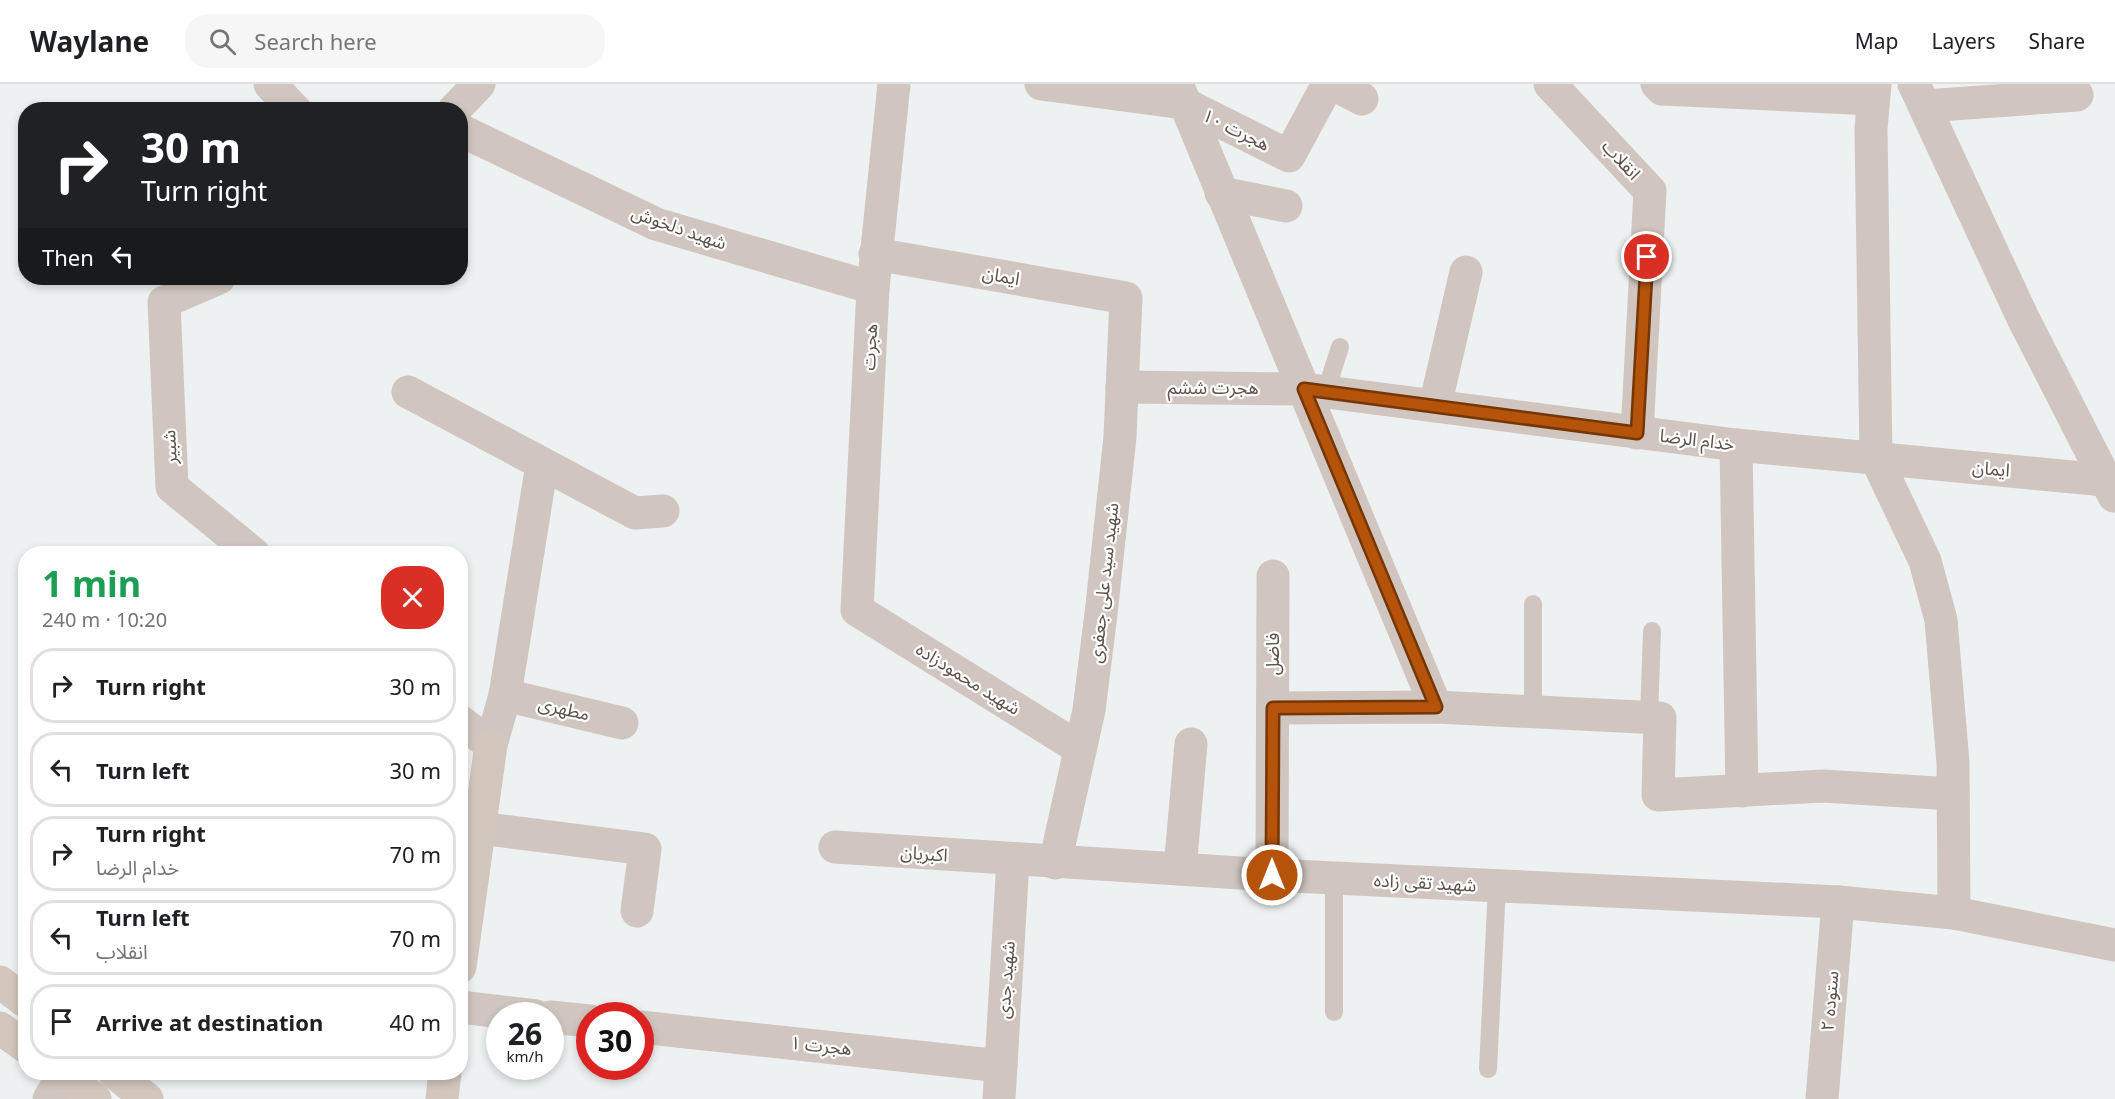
<!DOCTYPE html>
<html lang="en">
<head>
<meta charset="utf-8">
<style>
  body { margin:0; font-family:"Noto Sans","Noto Sans Arabic",sans-serif; background:#f6f6f6; color:#202124; height:100vh; display:flex; flex-direction:column; font-size:22px; white-space:nowrap }
  * { box-sizing:border-box; margin:0 }
  p { font-size:20px; color:#757577 }
  .icon { flex:none; width:33px; height:33px; fill:none; stroke:currentColor; stroke-width:2; stroke-linecap:round; stroke-linejoin:round }
  .map { position:relative; flex:1; overflow:hidden }
  .drawer { position:absolute; left:18px; top:462px; width:450px; height:534px; display:flex; flex-direction:column; background:#fff; border-radius:24px; box-shadow:0 3px 9px #0003 }
  .drawer>* { flex:none }
  .hud { position:absolute; left:18px; top:18px; width:450px; height:183px; border-radius:24px; box-shadow:0 3px 9px #0003; background:#202124; color:#fff; overflow:hidden }
  .speed { position:absolute; left:486px; top:918px; display:flex; gap:12px; font-size:30px; font-weight:700; text-align:center }
  .speed>* { display:grid; place-content:center; width:78px; height:78px; border-radius:50%; background:#fff; box-shadow:0 3px 9px #0003; line-height:1 }
  .speed small { font-size:15px; font-weight:400 }
  .speed .limit { border:9px solid #d22; background:#fff; color:#111 }
  .pin { position:absolute; display:grid; place-items:center; width:51px; height:51px; color:#fff; margin:-26px; border:3px solid #fff; border-radius:50%; box-shadow:0 2px 6px #0007 }
  .me { position:absolute; width:66px; margin:-33px; rotate:0deg; stroke-linejoin:round; filter:drop-shadow(0 0 4px #0008) }
  .turn { display:flex; align-items:center; gap:21px; height:126px; padding:0 24px; font-size:27px }
  .turn .icon { width:78px; height:78px; stroke-width:2.5 }
  .turn b { display:block; font-size:42px; line-height:51px }
  .then { display:flex; align-items:center; height:57px; padding:0 24px; background:#0003; gap:12px; font-size:22px }
  .round { display:grid; place-items:center; flex:none; width:63px; height:63px; border-radius:24px; background:#f6f6f6 }
  .overview { display:flex; align-items:center; justify-content:space-between; height:102px; padding:0 24px }
  h1 { font-size:36px; font-weight:700; line-height:45px; color:#1e9e55 }
  ul { padding:0; list-style:none }
  li { display:flex; align-items:center; gap:18px; height:75px; margin:0 12px 9px; padding:0 12px; border:3px solid #e0e0e0; border-radius:24px }
  li div { flex:1 }
  li b { display:block; font-size:22px }
  li em { font-style:normal }
  header { display:flex; align-items:center; gap:36px; box-sizing:border-box; height:84px; padding:0 30px; background:#fff; border-bottom:2px solid #e0e0e0 }
  header strong { font-size:28px }
  nav { display:flex; gap:33px; margin-inline-start:auto; font-size:21px }
  .search { width:420px; height:54px; background:#f6f6f6; display:flex; align-items:center; gap:15px; box-sizing:border-box; padding:0 21px; border-radius:24px; color:#757577; font-size:22px }
  .map>svg:first-child { display:block }
  .lines { fill:none; stroke-linecap:round; stroke-linejoin:round }
  .lane { stroke:#d0c6bf; stroke-width:18 }
  .street { stroke:#d0c6bf; stroke-width:33 }
  .secondary { stroke:#d2c6bd; stroke-width:33 }
  .route-casing { stroke:#753606; stroke-width:15 }
  .route { stroke:#b45309; stroke-width:10 }
  .labels { text-anchor:middle; stroke-width:4.5; stroke-linejoin:round; paint-order:stroke }
  .street-label { font-size:18px; fill:#5b4f47; stroke:#fff }
</style>
</head>
<body>
<header>
<strong>Waylane</strong>
<div class="search"><svg class="icon" aria-label="search" viewBox="0 0 24 24"><circle cx="10" cy="10" r="6"/><path d="M15 15l6 6"/></svg>Search here</div>
<nav><a>Map</a><a>Layers</a><a>Share</a></nav>
</header>
<div class="map">
<svg width="2115" height="1015" viewBox="0 0 2115 1015">
  <rect width="100%" height="100%" fill="#eef1f1"/>
  <g class="lines">
    <g class="lane">
      <path d="M1326,307l14,-44"/>
      <path d="M1533,520v108"/>
      <path d="M1649,633l3,-86"/>
      <path d="M1334,794v134"/>
      <path d="M1488,985l9,-183"/>
    </g>
    <g class="street">
      <path d="M270,0l25,26"/>
      <path d="M894,0l-21,204 -16,322 222,138"/>
      <path d="M1041,0l142,19 106,53 39,-72"/>
      <path d="M1177,0l259,623"/>
      <path d="M1333,0l29,15"/>
      <path d="M1550,0l100,107 -13,242"/>
      <path d="M1657,0l5,5 211,10"/>
      <path d="M1875,0l-4,45 5,329 49,103 16,59 12,143 1,150"/>
      <path d="M1914,0l109,234 91,178"/>
      <path d="M1926,22l151,-11"/>
      <path d="M454,26l25,-26"/>
      <path d="M460,46l196,94 217,64"/>
      <path d="M1221,109l65,13"/>
      <path d="M875,170l251,44 -6,139 -19,177 -12,96 -34,153"/>
      <path d="M219,194l-55,24 8,185 82,67"/>
      <path d="M1122,303l182,2 432,56 379,36"/>
      <path d="M408,308l227,121 28,-2"/>
      <path d="M1435,322l31,-134"/>
      <path d="M1736,361l6,346"/>
      <path d="M505,611l117,28"/>
      <path d="M1273,624l163,-1 224,11 -2,77 165,-9 130,8"/>
      <path d="M460,637l31,24 14,-50 37,-231"/>
      <path d="M480,744l165,21 -8,62"/>
      <path d="M835,763l437,28 566,27 116,11 161,32"/>
      <path d="M1180,785l11,-125"/>
      <path d="M1272,791l1,-299"/>
      <path d="M460,923l76,9"/>
      <path d="M550,933l40,4"/>
      <path d="M640,943l361,39"/>
      <path d="M49,1015l14,-24"/>
      <path d="M999,1015l14,-239"/>
      <path d="M1822,1015l16,-197"/>
    </g>
    <g class="secondary">
      <path d="M460,883l31,-222"/>
      <path d="M0,898l26,20"/>
      <path d="M0,944l26,19"/>
      <path d="M60,988l35,27"/>
      <path d="M114,988l33,27"/>
      <path d="M442,1015l3,-27"/>
    </g>
  </g>
  <g class="lines">
    <defs>
      <path id="route" d="M1272,791l1,-167 163,-1 -132,-318 333,44 10,-176"/>
    </defs>
    <use href="#route" class="route-casing"/>
    <use href="#route" class="route"/>
  </g>
  <g class="labels">
    <g class="street-label">
      <text transform="translate(1236 46) rotate(26)" y="6">هجرت ۱۰</text>
      <text transform="translate(1621 76) rotate(47)" y="6">انقلاب</text>
      <text transform="translate(679 144) rotate(19)" y="6">شهید دلخوش</text>
      <text transform="translate(1001 192) rotate(10)" y="6">ایمان</text>
      <text transform="translate(870 263) rotate(-87)" y="6">هجرت</text>
      <text x="1213" y="310">هجرت ششم</text>
      <text transform="translate(1697 356) rotate(7)" y="6">خدام الرضا</text>
      <text transform="translate(170 363) rotate(-93)" y="6">شبیر</text>
      <text transform="translate(1991 385) rotate(5)" y="6">ایمان</text>
      <text transform="translate(1104 499) rotate(-84)" y="6">شهید سید علی جعفری</text>
      <text transform="translate(1273 570) rotate(-90)" y="6">فاضل</text>
      <text transform="translate(968 595) rotate(32)" y="6">شهید محمودزاده</text>
      <text transform="translate(564 625) rotate(13)" y="6">مطهری</text>
      <text transform="translate(924 770) rotate(4)" y="6">اکبریان</text>
      <text transform="translate(1425 799) rotate(3)" y="6">شهید تقی زاده</text>
      <text transform="translate(1006 896) rotate(-86)" y="6">شهید جدی</text>
      <text transform="translate(1830 917) rotate(-85)" y="6">ستوده ۲</text>
      <text transform="translate(821 962) rotate(6)" y="6">هجرت ۱</text>
    </g>
  </g>
</svg>
<div class="speed"><div>26<small>km/h</small></div><div class="limit">30</div></div>
<div class="pin" style="left:1647px;top:173px;background:#d93025"><svg class="icon" aria-label="arrive" viewBox="0 0 24 24"><path d="M6 21V4h12l-3 4 3 4H6"/></svg></div>
<svg class="me" style="left:1272px;top:791px" viewBox="-20 -20 40 40"><circle r="17" fill="#b45309" stroke="#fff" stroke-width="3"/><path d="M0-11L8 9 0 5-8 9z" fill="#fff"/></svg>
<div class="hud">
<div class="turn"><svg class="icon" aria-label="right" viewBox="0 0 24 24"><path d="M7 20v-9h11M14 6l5 5-5 5"/></svg><div><b>30 m</b>Turn right</div></div>
<div class="then">Then<svg class="icon" aria-label="left" viewBox="0 0 24 24"><path d="M17 20v-9H6M10 6l-5 5 5 5"/></svg></div>
</div>
<section class="drawer">
<div class="overview"><div><h1>1 min</h1><p>240 m · 10:20</p></div><a class="round" style="background:#d93025;color:#fff"><svg class="icon" aria-label="close" viewBox="0 0 24 24"><path d="M6 6l12 12M18 6L6 18"/></svg></a></div>
<ul>
<li><svg class="icon" aria-label="right" viewBox="0 0 24 24"><path d="M7 20v-9h11M14 6l5 5-5 5"/></svg><div><b>Turn right</b></div><em>30 m</em></li>
<li><svg class="icon" aria-label="left" viewBox="0 0 24 24"><path d="M17 20v-9H6M10 6l-5 5 5 5"/></svg><div><b>Turn left</b></div><em>30 m</em></li>
<li><svg class="icon" aria-label="right" viewBox="0 0 24 24"><path d="M7 20v-9h11M14 6l5 5-5 5"/></svg><div><b>Turn right</b><p>خدام الرضا</p></div><em>70 m</em></li>
<li><svg class="icon" aria-label="left" viewBox="0 0 24 24"><path d="M17 20v-9H6M10 6l-5 5 5 5"/></svg><div><b>Turn left</b><p>انقلاب</p></div><em>70 m</em></li>
<li><svg class="icon" aria-label="arrive" viewBox="0 0 24 24"><path d="M6 21V4h12l-3 4 3 4H6"/></svg><div><b>Arrive at destination</b></div><em>40 m</em></li>
</ul>
</section>
</div>
</body>
</html>
